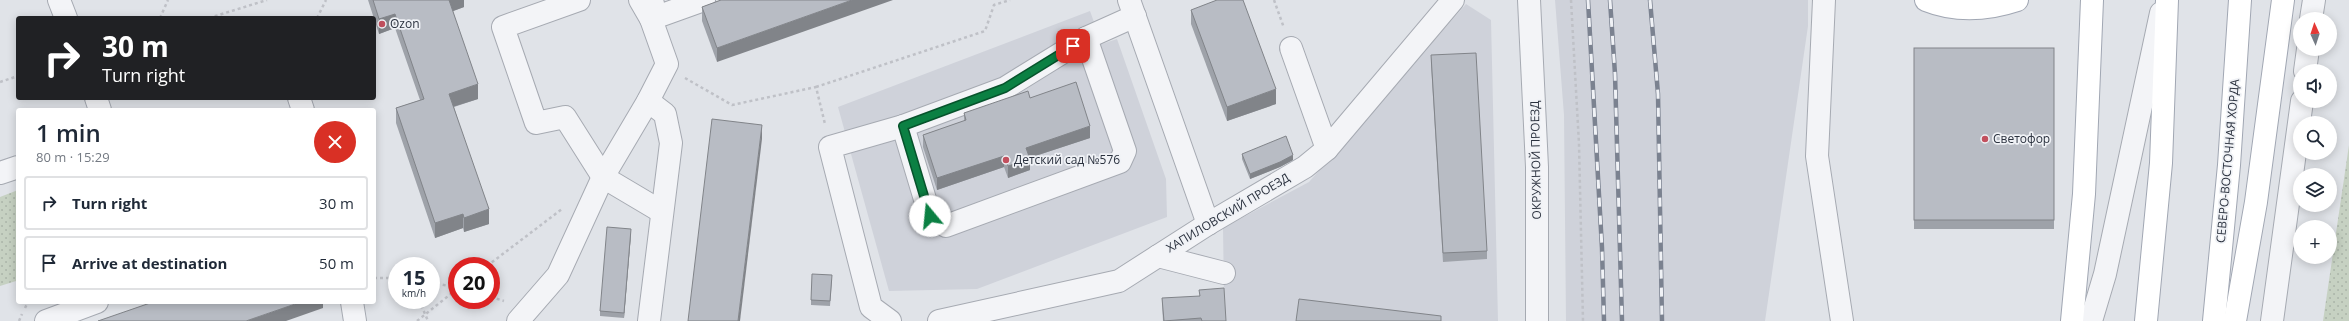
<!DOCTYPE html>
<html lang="en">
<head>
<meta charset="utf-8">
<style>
  body { margin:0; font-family:"Open Sans",sans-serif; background:#f2f2f3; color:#1f2937; height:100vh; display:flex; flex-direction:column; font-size:15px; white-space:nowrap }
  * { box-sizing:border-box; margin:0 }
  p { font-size:13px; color:#747a83 }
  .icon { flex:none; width:22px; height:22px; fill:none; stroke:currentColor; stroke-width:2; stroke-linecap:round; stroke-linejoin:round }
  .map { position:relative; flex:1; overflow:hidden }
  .drawer { position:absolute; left:16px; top:108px; width:360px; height:196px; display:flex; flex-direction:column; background:#fff; border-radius:4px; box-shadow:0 2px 10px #0003 }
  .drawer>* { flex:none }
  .top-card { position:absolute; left:16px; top:16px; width:360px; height:84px; border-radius:4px; box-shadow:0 2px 10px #0003; background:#202124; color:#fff; overflow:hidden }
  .needle { width:26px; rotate:357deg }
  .buttons { position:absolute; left:2293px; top:12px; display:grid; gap:8px }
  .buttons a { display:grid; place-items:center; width:44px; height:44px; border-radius:50%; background:#fff; box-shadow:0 2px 10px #0003; font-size:20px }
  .speed { position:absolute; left:388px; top:257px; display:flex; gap:8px; font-size:20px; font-weight:700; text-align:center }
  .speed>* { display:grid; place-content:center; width:52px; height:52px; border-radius:50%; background:#fff; box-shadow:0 2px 10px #0003; line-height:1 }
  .speed small { font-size:10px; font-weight:400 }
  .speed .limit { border:6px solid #d22; background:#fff; color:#111 }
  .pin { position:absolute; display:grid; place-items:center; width:34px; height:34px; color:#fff; margin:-17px; border-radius:8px; box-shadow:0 2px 6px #0006 }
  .me { position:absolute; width:44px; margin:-22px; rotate:343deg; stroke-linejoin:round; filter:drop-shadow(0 0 3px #0008) }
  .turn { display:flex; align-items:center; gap:14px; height:84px; padding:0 20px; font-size:18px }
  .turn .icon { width:52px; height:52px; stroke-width:2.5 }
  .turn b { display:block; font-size:28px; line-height:34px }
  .round { display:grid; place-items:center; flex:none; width:42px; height:42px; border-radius:21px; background:#f2f2f3 }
  .summary { display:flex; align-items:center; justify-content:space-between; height:68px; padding:0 20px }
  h1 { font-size:24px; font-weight:600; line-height:30px }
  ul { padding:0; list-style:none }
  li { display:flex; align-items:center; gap:12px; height:54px; margin:0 8px 6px; padding:0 12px; border:2px solid #e0e1e3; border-radius:4px }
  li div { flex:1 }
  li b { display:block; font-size:15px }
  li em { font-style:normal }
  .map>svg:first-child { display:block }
  .built { fill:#cfd2da }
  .grass { fill:url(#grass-dots) }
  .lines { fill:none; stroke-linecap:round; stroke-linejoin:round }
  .minor-casing { stroke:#a6aab2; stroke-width:24 }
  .major-casing { stroke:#a1a7b3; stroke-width:24 }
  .path { stroke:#bfc1c7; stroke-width:2.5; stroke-dasharray:3 3; stroke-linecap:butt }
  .minor { stroke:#f3f4f7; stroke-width:22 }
  .major { stroke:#fff; stroke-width:22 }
  .rail-casing { stroke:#7b8290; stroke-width:4.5 }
  .rail { stroke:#f0f2f6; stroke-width:3; stroke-dasharray:9; stroke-linecap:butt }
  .wall { fill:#9ea2a9 }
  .shaded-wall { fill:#818489 }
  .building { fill:#b8bcc4; stroke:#818489 }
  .route-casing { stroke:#07532c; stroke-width:10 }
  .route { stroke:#0b8043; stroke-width:7 }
  .poi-dot { fill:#c2505e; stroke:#f0f2f6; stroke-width:1.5 }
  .labels { text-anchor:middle; stroke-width:3.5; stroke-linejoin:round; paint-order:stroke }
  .poi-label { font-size:12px; fill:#2a313e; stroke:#f0f2f6; text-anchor:start }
  .street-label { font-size:12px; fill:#2a313e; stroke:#f0f2f6 }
</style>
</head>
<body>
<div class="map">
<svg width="2349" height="321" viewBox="0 0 2349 321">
  <defs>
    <pattern id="grass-dots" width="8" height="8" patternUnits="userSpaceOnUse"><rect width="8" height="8" fill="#c6d1c2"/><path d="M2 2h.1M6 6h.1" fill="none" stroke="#aab4a8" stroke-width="1.8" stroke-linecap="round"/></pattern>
  </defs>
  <rect width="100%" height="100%" fill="#e0e3e8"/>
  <g class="built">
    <path d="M1555,0h253v26l-43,295h-199l-2,-206z"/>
    <path d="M1466,4l25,16 7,301h-335l-1,-18 37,-2v-6l25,-2 -1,-65 86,-46z"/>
    <path d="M1090,11l12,33 15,-5 49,140 1,38 -190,72 -88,2 -51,-184z"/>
  </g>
  <g class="grass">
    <path d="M2349,145v176h-26z"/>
    <path d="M18,190v85l-2,6 -16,5v-89z"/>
  </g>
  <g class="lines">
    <defs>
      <g id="minor">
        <path d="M59,0l7,18"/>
        <path d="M579,0l-76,27 33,96 29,-6 38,60 59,35"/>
        <path d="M1129,0l79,224"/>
        <path d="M1529,0l8,167v154"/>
        <path d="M1824,0l-7,156 25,165"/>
        <path d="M653,4l-2,15 53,-19"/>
        <path d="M2311,19l3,-19"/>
        <path d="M1291,48l36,101"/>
        <path d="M2305,71l3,-22"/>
        <path d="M96,98l4,12"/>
        <path d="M299,98l4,12"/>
        <path d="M648,101l17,13 6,29 -22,178"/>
        <path d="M903,126l27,90 16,10 174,-64 5,-11 -39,-113"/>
        <path d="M0,173l18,-6"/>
        <path d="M1158,256l66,17"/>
        <path d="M352,302l3,19"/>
        <path d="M46,321l51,-19"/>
        <path d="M518,321l40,-46 45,-98 45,-76 19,-37 -16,-45 -11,-19"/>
        <path d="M890,321l-19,-14 -41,-160 73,-21 102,-38 81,-50 49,-22"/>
        <path d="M939,321l180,-40 89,-57 97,-57 22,-18 126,-149"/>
        <path d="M2091,321l14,-47 56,-261"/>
        <path d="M2272,321l30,-220"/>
      </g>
      <g id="major">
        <path d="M1926,0c30,12 61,10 91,0"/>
        <path d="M2072,321l12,-127 8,-194"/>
        <path d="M2146,321l15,-158 6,-163"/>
        <path d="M2214,321l15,-156 11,-165"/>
        <path d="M2235,321l21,-119 27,-202"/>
      </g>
    </defs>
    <use href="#minor" class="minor-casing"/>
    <use href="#major" class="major-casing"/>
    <g class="path">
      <path d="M1274,0l10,28"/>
      <path d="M1571,0l8,144 4,177"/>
      <path d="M160,18l8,-18"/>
      <path d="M209,18l58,-18"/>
      <path d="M317,18l9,-18"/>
      <path d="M685,78l47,27 84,-18 9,37"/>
      <path d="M0,82l18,-6"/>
      <path d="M816,87l169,-56 9,-26 16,-5"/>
      <path d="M487,266l75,-57"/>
      <path d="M374,278h23"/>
      <path d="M431,282l26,6"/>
      <path d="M491,297l13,4"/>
      <path d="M419,300l9,21"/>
      <path d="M25,308l3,-6"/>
      <path d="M19,321l3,-7"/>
      <path d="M417,321l40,-32"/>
    </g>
    <use href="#minor" class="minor"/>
    <use href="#major" class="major"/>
    <defs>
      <g id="rail">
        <path d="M1588,0l14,248 2,73"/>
        <path d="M1610,0l5,74 7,247"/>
        <path d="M1650,0l8,94 4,227"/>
      </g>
    </defs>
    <use href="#rail" class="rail-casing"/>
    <use href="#rail" class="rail"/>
  </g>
  <g class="wall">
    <path d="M368,0h96v7l-11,4 25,88 -24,8 35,117 -25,8 -1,-4 -28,10 -39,-115v-15l24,-8 -25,-72 -16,6z"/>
    <path d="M721,0l-4,62 -15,-41v-14z"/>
    <path d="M1191,10l85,94 -49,17 -36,-97z"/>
    <rect x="1914" y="48" width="140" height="181"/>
    <path d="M1431,55l56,196v8l-44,3 -12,-198z"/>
    <path d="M1030,98l60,40 -61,20 1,12 -22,8 -4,-11 -67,23 -14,-43v-12l41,-14v-8z"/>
    <path d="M1242,154l51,6 -13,7 -30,12 -8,-20z"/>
    <path d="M631,234l-7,84 -24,-2v-5z"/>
    <path d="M832,280l-2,26 -19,-1v-5z"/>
    <path d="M1162,298l64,23h-63z"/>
  </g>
  <g class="shaded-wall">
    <path d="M448,0h16v7l-16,6z"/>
    <path d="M852,0h41l-176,62v-14z"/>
    <path d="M395,14v14l-16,6v-15z"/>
    <path d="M478,84v15l-29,9v-14z"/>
    <path d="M1276,89v15l-49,17v-14z"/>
    <path d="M762,125v14l-22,182h-2z"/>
    <path d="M1090,126v12l-64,21v-11z"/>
    <path d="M1293,155v5l-13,7 -30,12v-5z"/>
    <path d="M1004,156v11l-67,23v-12z"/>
    <path d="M1030,159v11l-22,8v-12z"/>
    <path d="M489,209v15l-25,8v-14z"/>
    <path d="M463,214v14l-28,10v-15z"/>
    <path d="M631,229v5l-7,84v-5z"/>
    <path d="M301,302h22v6l-37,13h-40z"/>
  </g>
  <g class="building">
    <path d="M373,0h76l29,84 -29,10 40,115 -25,9 -1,-4 -28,9 -39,-115 28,-9 -29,-85 -16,5z"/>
    <path d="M721,0h131l-135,48 -15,-41z"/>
    <path d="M1217,0h26l33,89 -49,18 -36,-97z"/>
    <rect x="1914" y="48" width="140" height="172"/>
    <path d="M1476,53l11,198 -44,2 -12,-198z"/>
    <path d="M1076,82l14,44 -64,22 4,11 -22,7 -4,-10 -67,22 -14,-43 43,-15 -2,-7 64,-22 2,7z"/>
    <path d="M712,119l50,6 -24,196h-50z"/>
    <path d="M1286,136l7,19 -13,7 -30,12 -8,-20z"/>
    <path d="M607,227l24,2 -7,84 -24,-2z"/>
    <path d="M812,274l20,1 -2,26 -19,-1z"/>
    <path d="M1224,288l2,33h-24l-1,-3 -37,3 -2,-23 38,-2 -1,-6z"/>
    <path d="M1299,299l142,17v5h-145z"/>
    <path d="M153,302h148l-55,19h-148z"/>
  </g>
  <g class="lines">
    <defs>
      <path id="route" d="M930,216l-27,-90 102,-38 68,-42"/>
    </defs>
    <use href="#route" class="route-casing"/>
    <use href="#route" class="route"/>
  </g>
  <g class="poi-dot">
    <circle cx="382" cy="24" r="4"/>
    <circle cx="1985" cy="139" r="4"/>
    <circle cx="1006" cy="160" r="4"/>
  </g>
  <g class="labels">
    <g class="poi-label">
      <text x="390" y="28">Ozon</text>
      <text x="1993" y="143">Светофор</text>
      <text x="1014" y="164">Детский сад №576</text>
    </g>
    <g class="street-label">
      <text transform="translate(1536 160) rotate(-91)" y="4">ОКРУЖНОЙ ПРОЕЗД</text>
      <text transform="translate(2228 161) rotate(-85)" y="4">СЕВЕРО-ВОСТОЧНАЯ ХОРДА</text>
      <text transform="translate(1228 213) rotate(-31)" y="4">ХАПИЛОВСКИЙ ПРОЕЗД</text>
    </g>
  </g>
</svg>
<div class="buttons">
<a><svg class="needle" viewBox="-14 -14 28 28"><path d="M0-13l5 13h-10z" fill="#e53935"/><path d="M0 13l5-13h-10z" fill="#747a83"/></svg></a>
<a><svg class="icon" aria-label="sound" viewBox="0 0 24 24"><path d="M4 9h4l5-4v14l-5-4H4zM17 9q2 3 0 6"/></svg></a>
<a><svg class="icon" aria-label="search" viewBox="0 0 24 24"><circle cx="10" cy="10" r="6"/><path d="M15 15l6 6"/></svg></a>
<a><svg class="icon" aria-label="layers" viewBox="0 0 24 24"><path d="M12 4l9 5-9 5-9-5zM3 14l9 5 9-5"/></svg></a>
<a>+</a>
</div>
<div class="speed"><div>15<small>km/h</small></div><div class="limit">20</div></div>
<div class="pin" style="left:1073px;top:46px;background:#d93025"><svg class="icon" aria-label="arrive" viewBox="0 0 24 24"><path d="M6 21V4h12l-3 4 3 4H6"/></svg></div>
<svg class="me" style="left:930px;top:216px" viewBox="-20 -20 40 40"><circle r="19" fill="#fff"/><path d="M0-13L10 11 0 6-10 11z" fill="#0b8043"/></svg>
<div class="top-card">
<div class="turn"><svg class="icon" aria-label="right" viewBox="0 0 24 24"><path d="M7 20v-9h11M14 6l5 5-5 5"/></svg><div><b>30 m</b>Turn right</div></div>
</div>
<section class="drawer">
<div class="summary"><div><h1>1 min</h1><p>80 m · 15:29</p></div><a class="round" style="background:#d93025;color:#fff"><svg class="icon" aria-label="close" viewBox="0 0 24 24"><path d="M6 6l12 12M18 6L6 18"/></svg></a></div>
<ul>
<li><svg class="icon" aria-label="right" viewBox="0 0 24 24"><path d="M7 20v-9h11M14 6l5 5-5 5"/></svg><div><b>Turn right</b></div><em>30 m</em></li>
<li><svg class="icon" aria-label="arrive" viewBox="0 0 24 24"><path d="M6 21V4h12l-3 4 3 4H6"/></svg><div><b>Arrive at destination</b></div><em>50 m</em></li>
</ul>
</section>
</div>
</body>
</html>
